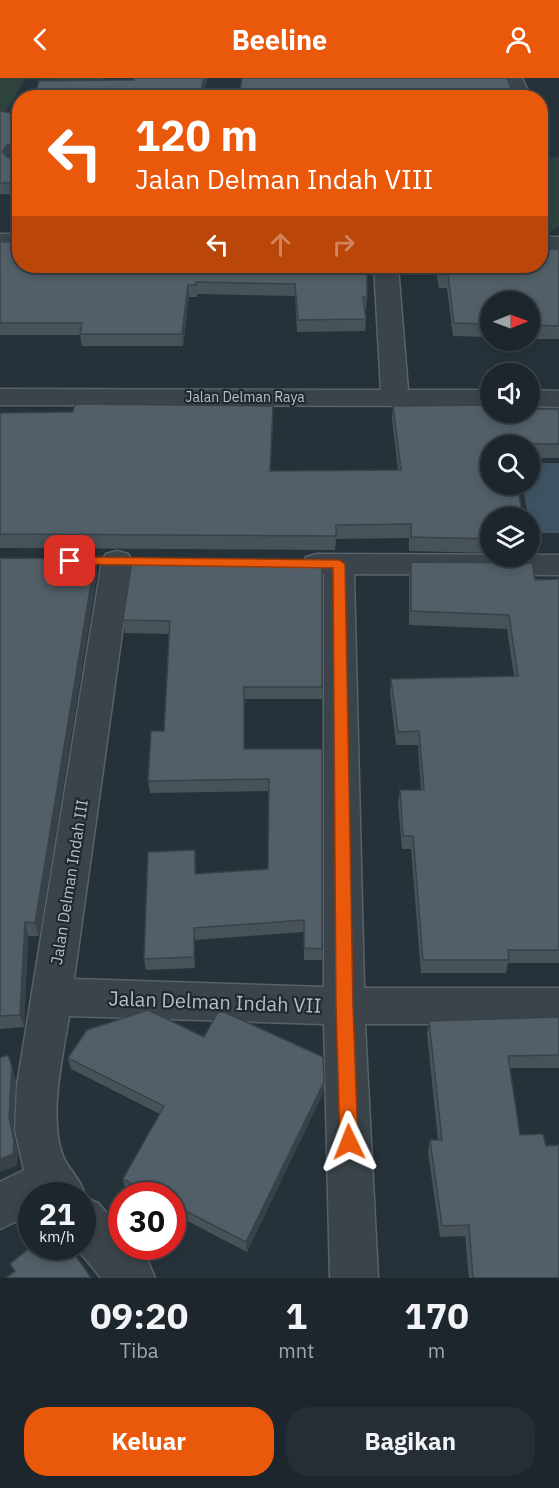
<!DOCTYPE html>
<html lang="id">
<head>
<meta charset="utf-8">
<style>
  body { margin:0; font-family:"IBM Plex Sans",sans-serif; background:#252e34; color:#f1f3f6; height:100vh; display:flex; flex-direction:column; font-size:22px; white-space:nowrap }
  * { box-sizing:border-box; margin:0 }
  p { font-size:20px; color:#a0a5a9 }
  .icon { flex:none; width:33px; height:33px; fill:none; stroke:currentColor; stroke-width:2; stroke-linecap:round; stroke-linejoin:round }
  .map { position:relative; height:1200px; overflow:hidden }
  .sheet { display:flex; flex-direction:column; background:#1c262c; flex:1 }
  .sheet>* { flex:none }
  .guide { position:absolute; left:12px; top:12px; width:536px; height:183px; border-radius:24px; box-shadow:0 3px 9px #0003,0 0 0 2px #3a4348; background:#ea580c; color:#fff; overflow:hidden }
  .needle { width:39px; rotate:89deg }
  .tools { position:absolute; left:480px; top:213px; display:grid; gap:12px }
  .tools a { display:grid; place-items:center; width:60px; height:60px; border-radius:50%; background:#1c262c; box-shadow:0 3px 9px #0003,0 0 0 2px #3a4348; font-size:30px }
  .speed { position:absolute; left:18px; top:1104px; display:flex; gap:12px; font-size:30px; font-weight:700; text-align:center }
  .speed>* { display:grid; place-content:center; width:78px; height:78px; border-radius:50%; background:#1c262c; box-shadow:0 3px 9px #0003,0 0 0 2px #3a4348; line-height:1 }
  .speed small { font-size:15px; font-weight:400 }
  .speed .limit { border:9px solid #d22; background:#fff; color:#111 }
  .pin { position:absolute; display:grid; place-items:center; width:51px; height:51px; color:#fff; margin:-26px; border-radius:12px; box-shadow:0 3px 9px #0006 }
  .me { position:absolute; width:66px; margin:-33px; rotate:358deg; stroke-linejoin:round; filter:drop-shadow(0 0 4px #0008) }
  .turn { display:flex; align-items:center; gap:21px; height:126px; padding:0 24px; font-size:27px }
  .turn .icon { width:78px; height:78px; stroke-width:2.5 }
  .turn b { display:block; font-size:42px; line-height:51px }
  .lanes { display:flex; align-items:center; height:57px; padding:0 24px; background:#0003; justify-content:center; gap:30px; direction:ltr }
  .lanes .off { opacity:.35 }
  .eta { display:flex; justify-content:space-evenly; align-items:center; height:102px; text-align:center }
  .eta b { font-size:36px; font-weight:700; line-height:42px }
  .action { display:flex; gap:12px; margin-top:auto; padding:12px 24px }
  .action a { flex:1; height:69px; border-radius:24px; background:#ea580c; color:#fff; font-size:24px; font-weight:700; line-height:69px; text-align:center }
  .action a+a { background:#252e34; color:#f1f3f6 }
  header { display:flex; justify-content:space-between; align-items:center; height:78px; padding:0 24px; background:#ea580c; color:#fff; font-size:27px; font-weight:700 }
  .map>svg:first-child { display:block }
  .green { fill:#2e423e }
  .water { fill:#3d5361 }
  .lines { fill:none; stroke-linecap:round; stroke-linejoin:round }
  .street-casing { stroke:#586268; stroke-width:3 }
  .street { fill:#3a444a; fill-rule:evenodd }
  .wall { fill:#475259 }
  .shaded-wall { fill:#394249 }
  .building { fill:#525f68; stroke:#394249; stroke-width:1.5 }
  .route { fill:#ea580c; stroke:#983908; stroke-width:1.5 }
  .labels { text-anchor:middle; stroke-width:4.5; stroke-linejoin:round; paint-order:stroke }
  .far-street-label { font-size:14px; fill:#b5bfc6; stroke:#1f292f }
  .street-label { font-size:16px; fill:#b5bfc6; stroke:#1f292f }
  .near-street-label { font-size:20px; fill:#b5bfc6; stroke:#1f292f }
</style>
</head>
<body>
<header><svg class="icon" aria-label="back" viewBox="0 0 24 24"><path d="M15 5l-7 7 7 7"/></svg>Beeline<svg class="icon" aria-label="person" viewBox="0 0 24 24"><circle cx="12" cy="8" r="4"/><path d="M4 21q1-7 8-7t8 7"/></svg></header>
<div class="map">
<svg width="559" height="1200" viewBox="0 0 559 1200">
  <rect width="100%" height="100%" fill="#26323a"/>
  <g class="green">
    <path d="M0,0h105l-2,3 -78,-2 -20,34h-5z"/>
    <path d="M559,79v70l-19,9v-77z"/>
  </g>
  <path class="water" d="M530,385h29v70h-27l-10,-48 8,-1z"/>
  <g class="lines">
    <defs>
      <g id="street">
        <path d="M504,0h18l9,20h-19z"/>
        <rect x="0" y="156" width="20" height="14"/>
        <rect x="540" y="159" width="19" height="14"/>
        <path d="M374,188h24l10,124h82v16l-490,-1v-16l381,1z"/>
        <path d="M530,312l29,1v16l-29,-1z"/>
        <path d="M117,473l11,3 4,7 -58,418 250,8v-413l-18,-3 -4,-7 4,-7 11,-3 242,1v20l-205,-1 10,414h195v36h-194l13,254h-48l-6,-254 -255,-8c-6,40 -21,102 -6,140 6,15 20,25 22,41l13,6 24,27v16h13l13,15 7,17h-54l-26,-32h7v-50h-50v18l-32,15v-47l24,-12 -9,-40 2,-45 85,-524 4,-7z"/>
      </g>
    </defs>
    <use href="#street" class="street-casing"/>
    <use href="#street" class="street"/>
  </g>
  <g class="wall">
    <path d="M0,33l9,45 -1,1 12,2v36l-20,-1z"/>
    <path d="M0,164l367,24v31l-1,12h-1l1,10 -1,12 -68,1 -2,-36 -98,-2v3h-8l-6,49h-101l-2,-11h-80z"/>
    <path d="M559,171v90h-29v-37h-40v35l-37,-1 -6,-48h-8l-4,-22h105z"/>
    <path d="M273,328l-3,65 128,-1 -6,-51 1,-13 97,6 69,-3v49h-29v-12h-40v107l-81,-2v-13l-73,1 -1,11 -335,-2v-135l73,-1z"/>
    <path d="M0,480l95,1 2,14 -58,363h-11l-4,91 -24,2z"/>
    <path d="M132,483l190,126v12h-78v50h78v211h-18v-28l-109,8v28l-49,2 -2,-11 51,-109 1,24 72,-5 1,-78 -119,2 -2,-12 16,-50 5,-97 -44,-1 -2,-13z"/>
    <path d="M411,484l124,18 24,-1v384h-51l-2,10h-85l-10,-124h-9l-4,-46 2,-13h21l-3,-45h-22l-6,-52 1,-14 123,-3 -7,-47 -98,-4v-49z"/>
    <path d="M559,939v51h-49l10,67 39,143h-90l-4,-42 -25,1 -12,-85 2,-12h8l-11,-106 2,-13z"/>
    <path d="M204,959l120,45 -1,11 -76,159 -75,-39v-17h-34l-13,-8 -2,-9 37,-65 -89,-45 -3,-11z"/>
  </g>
  <g class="shaded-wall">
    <path d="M204,0h4l-6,20h-3z"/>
    <path d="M20,65v11l-11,2 -5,7 -2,-11 5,-7z"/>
    <path d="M188,207l1,12 -6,49 -1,-12z"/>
    <path d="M273,328v14l-3,65v-14z"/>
    <path d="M95,481l2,14 -58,363 -4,-13z"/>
    <path d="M25,844l3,14 -4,91 -4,-12z"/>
    <path d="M194,850l1,12v28l-1,-11z"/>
    <path d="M8,977l8,25 -3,50 5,23 -1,13 -17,6v-13l9,-41z"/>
    <path d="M324,1004l-1,11 -76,159 -1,-10z"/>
  </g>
  <g class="building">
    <path d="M134,0h70l-5,20h-165l5,-17 95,-1z"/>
    <path d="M242,0h265l4,10 6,2 2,8h-280z"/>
    <path d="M0,33l20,3v29l-13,2 -5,7 5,5 13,2v24h-20z"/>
    <path d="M0,164h20v24h347v31h-4l3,22 -68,1 -3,-36 -99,-2v3h-8l-6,49h-102l2,-11h-82z"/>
    <path d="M540,171h19v77l-29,-1v-23h-40v22l-36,-1 -6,-49 -8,1 -1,-9h101z"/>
    <path d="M75,326l198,2 -3,65 131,-1 -8,-64 97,-1v7h40v-3h29v35h-50v2h-19v38h27l6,34h-33v21l-79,-2v-13l-75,1v11l-336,-2v-121l73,-1z"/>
    <path d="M0,480l95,1 -60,364 -10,-1 -5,93 -20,1z"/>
    <path d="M132,483l190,2v124h-78v62h78v200l-18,-1v-28l-110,8v29l-50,2 4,-107 47,-2v24l73,-5 1,-90 -121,2 3,-50h13l6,-110 -47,-1z"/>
    <path d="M411,484l121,1 3,17 24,-1v371h-51l1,10h-86l-10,-124h-10l-3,-46h24l-5,-59 -21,1 -7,-53 127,-3 -9,-61 -98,-4z"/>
    <path d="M148,932l56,27 14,-25h6l99,45 1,25 -78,160 -74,-38v-8h-16l-33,-17 41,-73 -96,-48 19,-28z"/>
    <path d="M559,939v38l-51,1 12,79 23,-1 3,12 13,-1v133h-86l-4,-53 -27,1 -12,-86h12l-13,-119z"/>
    <path d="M8,977l4,12 -3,51 5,23 -1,13 -13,5v-101z"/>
    <path d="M32,1168h37l22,32h-85l9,-7 -5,-7z"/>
  </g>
  <path class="route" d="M70,479l269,3 6,4 8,442 5,136 -2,6 -7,3 -6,-3 -3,-6 -4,-136 -3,-438 -267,-4 -2,-3z"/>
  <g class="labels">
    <g class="far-street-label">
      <text x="245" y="324">Jalan Delman Raya</text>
    </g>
    <g class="street-label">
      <text transform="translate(69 804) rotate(-81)" y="6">Jalan Delman Indah III</text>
    </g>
    <g class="near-street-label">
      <text transform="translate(215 924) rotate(2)" y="7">Jalan Delman Indah VII</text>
    </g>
  </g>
</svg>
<div class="tools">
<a><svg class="needle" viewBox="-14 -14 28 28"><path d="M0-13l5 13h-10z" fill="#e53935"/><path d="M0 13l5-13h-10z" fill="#a0a5a9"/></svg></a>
<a><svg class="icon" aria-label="sound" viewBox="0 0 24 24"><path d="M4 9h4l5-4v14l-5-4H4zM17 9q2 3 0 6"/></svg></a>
<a><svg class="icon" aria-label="search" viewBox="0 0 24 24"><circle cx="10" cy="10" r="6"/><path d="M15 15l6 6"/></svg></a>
<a><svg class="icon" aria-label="layers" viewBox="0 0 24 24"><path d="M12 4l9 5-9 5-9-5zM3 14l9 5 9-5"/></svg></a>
</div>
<div class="speed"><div>21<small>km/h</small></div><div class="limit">30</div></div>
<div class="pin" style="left:70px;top:483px;background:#d93025"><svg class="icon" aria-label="arrive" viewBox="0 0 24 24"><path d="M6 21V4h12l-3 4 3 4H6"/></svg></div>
<svg class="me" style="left:349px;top:1064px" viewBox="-20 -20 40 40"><path d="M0-17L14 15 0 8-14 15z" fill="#ea580c" stroke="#fff" stroke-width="4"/></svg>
<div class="guide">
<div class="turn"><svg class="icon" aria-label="left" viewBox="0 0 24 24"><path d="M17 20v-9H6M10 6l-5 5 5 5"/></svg><div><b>120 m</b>Jalan Delman Indah VIII</div></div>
<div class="lanes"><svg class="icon" aria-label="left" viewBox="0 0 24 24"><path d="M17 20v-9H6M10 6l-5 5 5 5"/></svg><svg class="icon off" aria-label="ahead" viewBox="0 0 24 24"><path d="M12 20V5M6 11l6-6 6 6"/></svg><svg class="icon off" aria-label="right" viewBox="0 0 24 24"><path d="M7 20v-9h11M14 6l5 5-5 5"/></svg></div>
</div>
</div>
<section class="sheet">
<div class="eta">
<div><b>09:20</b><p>Tiba</p></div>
<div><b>1</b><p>mnt</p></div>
<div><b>170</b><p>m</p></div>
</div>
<div class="action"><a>Keluar</a><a>Bagikan</a></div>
</section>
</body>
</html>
